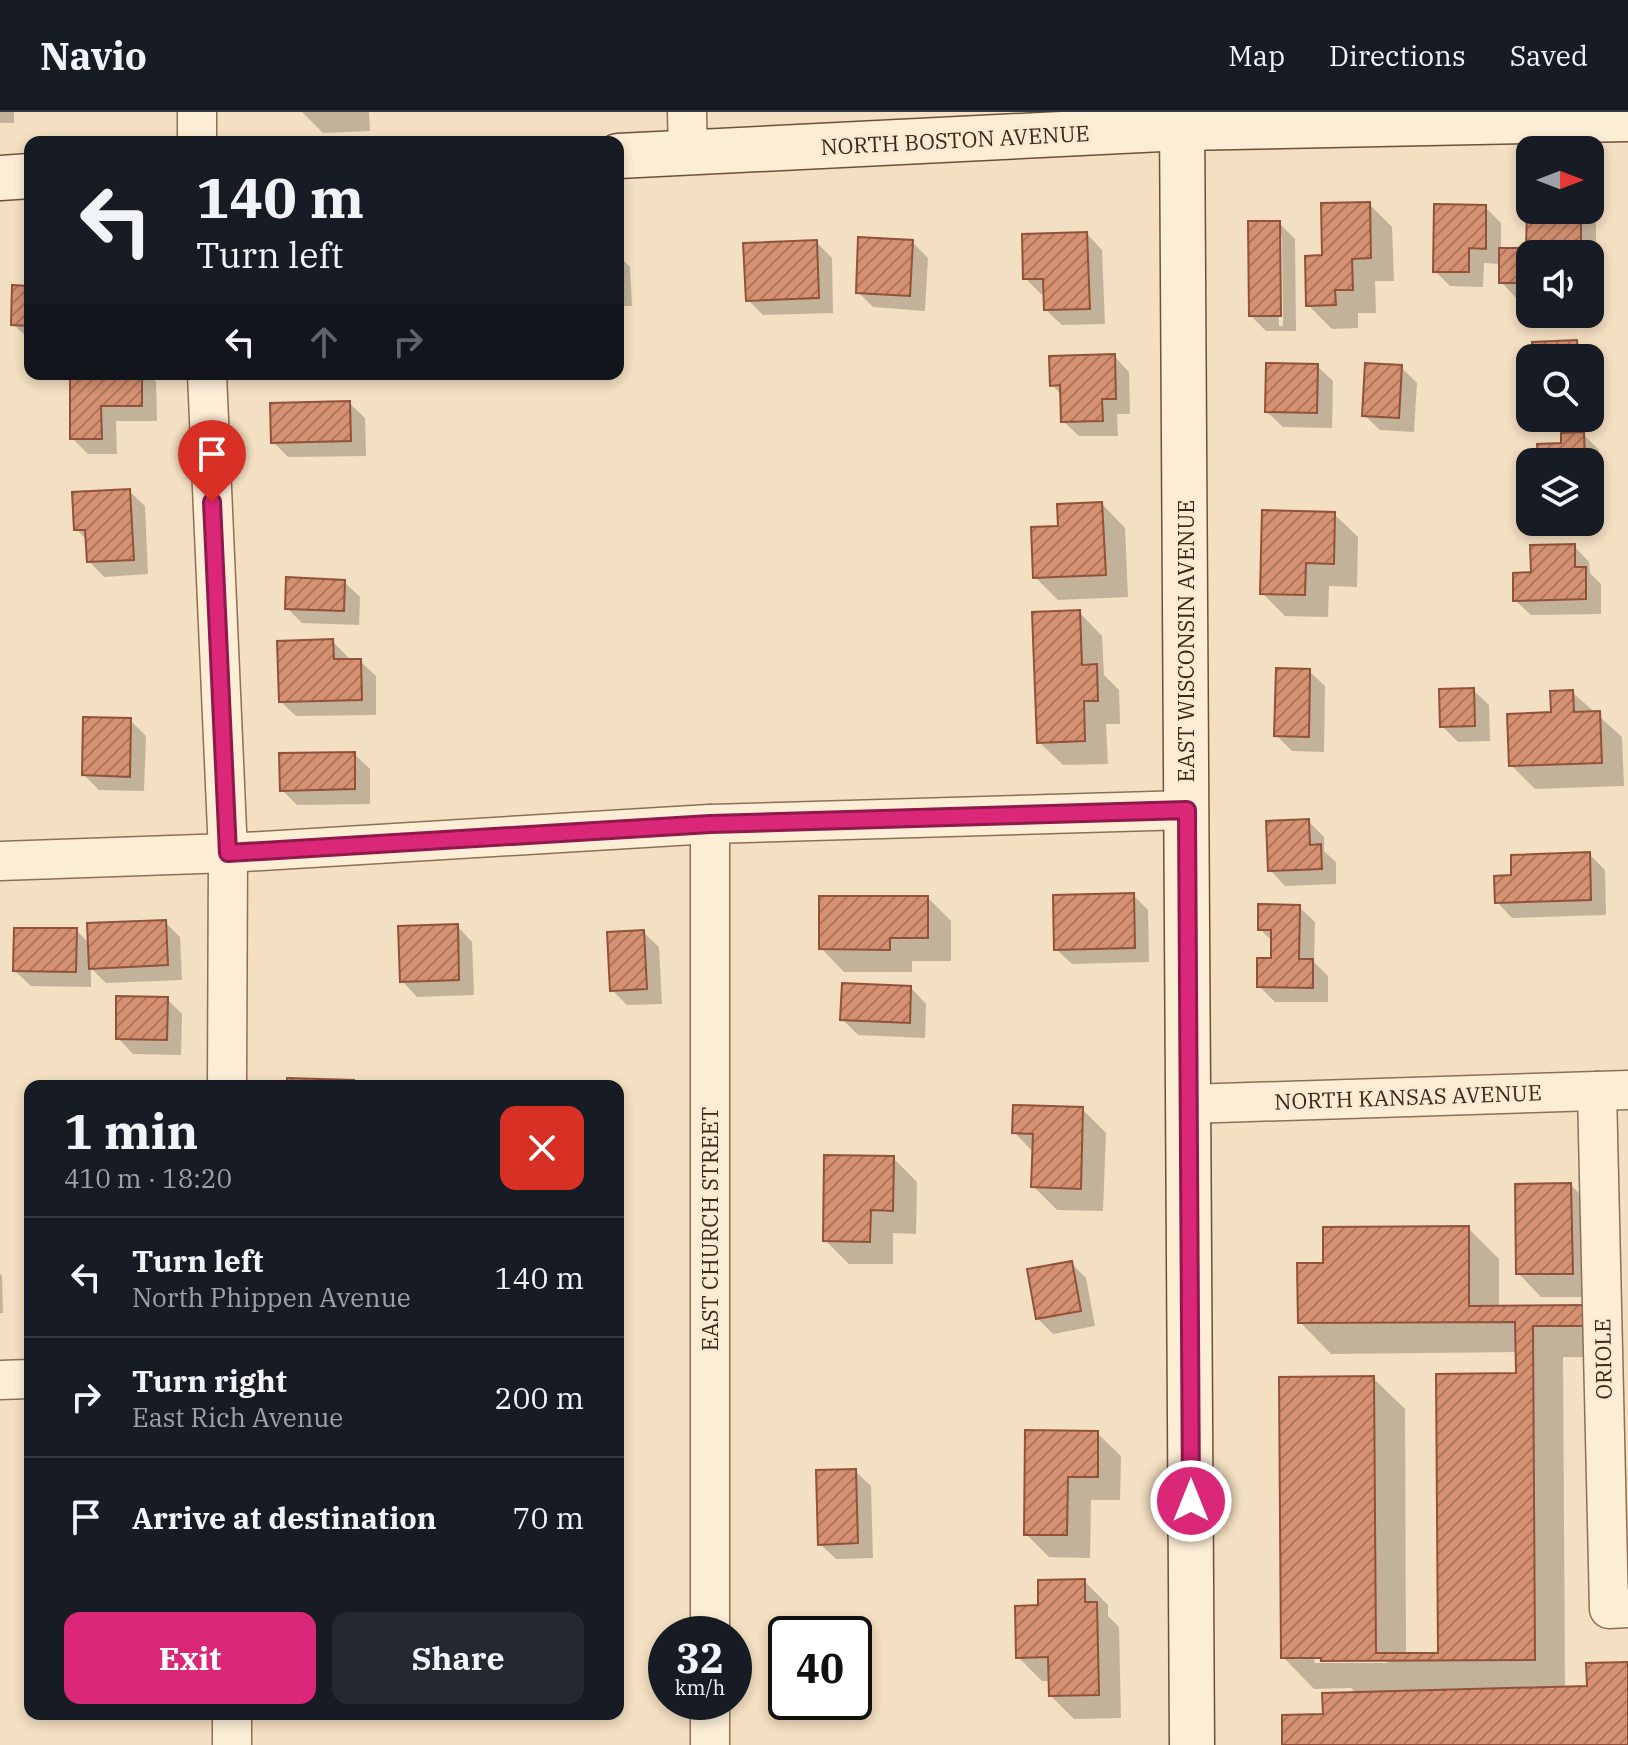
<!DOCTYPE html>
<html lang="en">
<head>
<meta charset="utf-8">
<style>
  body { margin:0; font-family:"IBM Plex Serif",serif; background:#242831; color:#f1f3f6; height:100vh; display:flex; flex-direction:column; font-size:30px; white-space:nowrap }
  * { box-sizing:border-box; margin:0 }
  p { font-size:26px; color:#9ea1a6 }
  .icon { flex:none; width:44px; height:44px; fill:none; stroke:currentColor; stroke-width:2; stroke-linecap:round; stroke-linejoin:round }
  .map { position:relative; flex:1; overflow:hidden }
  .panel { position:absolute; left:24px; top:968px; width:600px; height:640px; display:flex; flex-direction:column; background:#171b24; border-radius:16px; box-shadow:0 4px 12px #0003 }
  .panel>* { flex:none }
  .top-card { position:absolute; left:24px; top:24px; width:600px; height:244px; border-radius:16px; box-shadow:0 4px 12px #0003; background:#171b24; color:#f1f3f6; overflow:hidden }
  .needle { width:52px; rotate:90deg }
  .controls { position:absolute; left:1516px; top:24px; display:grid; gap:16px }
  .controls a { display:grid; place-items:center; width:88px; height:88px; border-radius:16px; background:#171b24; box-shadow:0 4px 12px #0003; font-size:40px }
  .speed { position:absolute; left:648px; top:1504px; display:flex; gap:16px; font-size:40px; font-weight:700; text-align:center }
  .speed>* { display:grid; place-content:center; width:104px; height:104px; border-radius:50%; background:#171b24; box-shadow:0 4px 12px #0003; line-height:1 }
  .speed small { font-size:20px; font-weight:400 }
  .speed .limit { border:4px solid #111; border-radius:12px; background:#fff; color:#111 }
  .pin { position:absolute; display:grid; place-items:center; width:68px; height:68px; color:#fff; margin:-82px -34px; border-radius:50% 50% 50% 0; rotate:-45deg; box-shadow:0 0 8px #0007 }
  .pin .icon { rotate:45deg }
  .me { position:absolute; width:88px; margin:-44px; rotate:0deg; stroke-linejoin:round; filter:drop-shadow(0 0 6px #0008) }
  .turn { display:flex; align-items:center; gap:28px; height:168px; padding:0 40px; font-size:36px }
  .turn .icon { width:104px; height:104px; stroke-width:2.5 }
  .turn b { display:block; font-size:56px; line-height:68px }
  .lanes { display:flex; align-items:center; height:76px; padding:0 40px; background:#0003; justify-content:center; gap:40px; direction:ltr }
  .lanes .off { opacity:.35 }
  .round { display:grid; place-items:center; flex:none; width:84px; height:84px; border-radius:16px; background:#242831 }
  .overview { display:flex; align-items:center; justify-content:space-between; height:136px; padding:0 40px }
  h1 { font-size:48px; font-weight:800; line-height:60px }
  .action { display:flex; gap:16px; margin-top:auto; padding:16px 40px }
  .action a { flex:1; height:92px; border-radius:16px; background:#db2777; color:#fff; font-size:32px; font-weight:800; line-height:92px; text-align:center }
  .action a+a { background:#242831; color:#f1f3f6 }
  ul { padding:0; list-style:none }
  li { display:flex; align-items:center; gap:24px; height:120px; padding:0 40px; border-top:2px solid #363941 }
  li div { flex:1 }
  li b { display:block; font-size:30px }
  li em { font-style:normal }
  header { display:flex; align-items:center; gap:48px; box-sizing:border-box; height:112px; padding:0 40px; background:#171b24; border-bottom:2px solid #363941 }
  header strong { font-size:38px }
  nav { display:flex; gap:44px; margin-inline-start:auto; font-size:28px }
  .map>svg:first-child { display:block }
  .shadow { fill:#0003; fill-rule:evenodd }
  .building { fill:url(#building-hatch); stroke:#915239; stroke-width:2 }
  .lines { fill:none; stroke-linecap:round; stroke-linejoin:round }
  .street-casing { stroke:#8f6e56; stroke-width:41 }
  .secondary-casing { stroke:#704f39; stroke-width:47 }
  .street { stroke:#fcedd5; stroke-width:38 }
  .secondary { stroke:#fcedd5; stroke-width:44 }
  .route-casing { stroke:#8e194d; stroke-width:20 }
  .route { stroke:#db2777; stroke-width:14 }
  .labels { text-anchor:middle; stroke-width:6; stroke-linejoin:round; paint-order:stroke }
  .street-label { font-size:22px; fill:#3d281c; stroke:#f9ead1 }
</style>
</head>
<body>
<header>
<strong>Navio</strong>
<nav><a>Map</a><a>Directions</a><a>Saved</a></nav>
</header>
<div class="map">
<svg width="1628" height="1633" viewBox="0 0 1628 1633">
  <defs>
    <pattern id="building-hatch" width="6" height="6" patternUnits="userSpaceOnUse" patternTransform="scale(2)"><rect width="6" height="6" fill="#d59172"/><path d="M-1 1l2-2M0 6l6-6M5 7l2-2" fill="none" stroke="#ae765d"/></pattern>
  </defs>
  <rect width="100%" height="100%" fill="#f3dfc1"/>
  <g class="shadow">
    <rect x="0" y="0" width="14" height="11"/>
    <path d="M302,0h67l1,19 -47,2z"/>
    <path d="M1369,92l23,23 2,54h-19l1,32h-18v15l-26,1 -24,-24 16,-48z"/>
    <path d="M1485,95l16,16v27h27l26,-40h36l6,7v47h-6v-10h-60v44h-14l-15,-16v-18l-17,-1 -1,24 -33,-1 -15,-15z"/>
    <path d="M1279,111l16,16 1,92h-30l-15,-15zM1278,124h4l1,90h-4z"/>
    <path d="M1087,122l15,16 3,74 -43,1 -16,-15 -1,-16h-4l-16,-16z"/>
    <path d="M816,130l16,16 1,55 -70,2 -15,-15z"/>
    <path d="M912,130l16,16 -3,53 -52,-4 -15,-15z"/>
    <path d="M618,143l12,12 2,39h-14z"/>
    <path d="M30,176v52l-17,-16z"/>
    <path d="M1577,230l15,15 3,52h-5v-51h-55z"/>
    <path d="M1114,244l15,16 1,42h-13l1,22h-39l-16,-15 -1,-26 -10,-10z"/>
    <path d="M1317,254l16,15 -1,47 -49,-1 -16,-15z"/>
    <path d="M1401,255l16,16 -3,49 -34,-2 -16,-15z"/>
    <path d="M72,262h77l7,8 1,39h-41l1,33h-29l-16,-16z"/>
    <path d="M349,291l16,15 1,38 -78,1 -15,-15z"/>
    <path d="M1583,322l16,16 1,54 -10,1v-43h-50z"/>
    <path d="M129,379l16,15 3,68 -44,3 -15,-16 -1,-20 -12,-12z"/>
    <path d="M1102,392l23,24 3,69 -70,3 -23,-23 25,-49z"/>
    <path d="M1334,402l24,23 -1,50 -28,-1 -1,31 -43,-1 -23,-23z"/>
    <path d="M1574,434l15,16 1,11 11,11v30l-70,1 -16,-15 18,-26z"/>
    <path d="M344,470l16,15 -1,28 -57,-2 -15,-15z"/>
    <path d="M1079,500l23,24 2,39 15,15 1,34h-14l2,40 -45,1 -24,-23z"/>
    <path d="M332,529l16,16v4h12l16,15v39l-80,1 -16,-15z"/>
    <path d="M1309,559l16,15 -1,66 -32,-1 -16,-16z"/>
    <path d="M1473,578l16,15 1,36 -32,1 -16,-16z"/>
    <path d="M1572,580l50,45 2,49 -89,3 -24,-24z"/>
    <path d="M130,608l16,16 -2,55 -45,-1 -15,-15z"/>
    <path d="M354,642l16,15v35l-73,1 -15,-15z"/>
    <path d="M1308,709l16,16v14l12,11v22l-51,2 -15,-16z"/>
    <path d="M1589,742l16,16 1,45 -94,3 -15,-16 16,-25z"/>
    <path d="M1133,783l15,15 1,52 -77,2 -16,-15z"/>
    <path d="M928,786l23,23v40h-39v11h-68l-23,-24z"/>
    <path d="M1299,795l16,15 -1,40 14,14v26h-53l-16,-16 14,-26v-18l-13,-13z"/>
    <path d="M165,810l15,15 2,43 -76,3 -15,-15v19l-60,-1 -16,-15 61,-41 14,14z"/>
    <path d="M457,814l15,16 2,53 -57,2 -15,-16z"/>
    <path d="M643,820l16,15 3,57 -35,1 -15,-15z"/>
    <path d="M911,876l15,16 -1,34 -67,-3 -16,-16z"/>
    <path d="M167,887l15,15 -1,41 -48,-1 -15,-16z"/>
    <path d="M1082,997l24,24 -3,78 -46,-1 -24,-24 1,-33 -20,-21z"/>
    <path d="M893,1046l24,24 -1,52 -23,-1v31h-44l-24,-24z"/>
    <path d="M1571,1073l23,24 2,88h-55l-23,-24z"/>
    <path d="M1468,1116l31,31v49l87,-1 31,50h-54l2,331h24l39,-24v81h-344l73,-51 -6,-6 -37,1 -31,-32 90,-279 32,31 1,246h34l78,-280v-23l-187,2 -31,-32 25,-57zM1314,1547h70l4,4h-73z"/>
    <path d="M1071,1151l15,15 9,48 -42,8 -16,-16z"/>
    <path d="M0,1162l2,2 1,37h-3z"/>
    <path d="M1097,1321l24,23 -1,44h-29l-1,58 -41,-1 -23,-23z"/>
    <path d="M855,1359l16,15 2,72 -37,1 -16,-15z"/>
    <path d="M1084,1469l24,24v11l11,11 2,91 -47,1 -23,-23v-15h-9l-24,-24z"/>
  </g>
  <g class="building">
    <path d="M1370,90l1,56 -19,1 1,31h-18l1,15 -30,1 -1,-50 17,-1 -1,-52z"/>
    <path d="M1434,92l52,1v44l-17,-1v24h-36z"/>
    <path d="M1527,96l54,2v39l-46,-1v6h-5v29h-31v-35h27z"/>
    <path d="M1248,109h32l1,95h-32z"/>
    <path d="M1087,120l3,77 -46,1 -1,-31h-20l-1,-45z"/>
    <path d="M858,125l55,3 -3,56 -54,-3z"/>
    <path d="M817,128l2,58 -73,3 -3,-58z"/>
    <path d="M12,173l18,1v40l-19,-1z"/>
    <path d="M1577,228l1,18h-45l-1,-16z"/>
    <path d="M1115,242l1,45h-14l1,22 -42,1 -1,-37 -10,1 -1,-30z"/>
    <path d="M1266,251l52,1 -1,49 -52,-1z"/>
    <path d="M1365,251l37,2 -3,53 -37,-2z"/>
    <path d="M70,262h72v32h-41l1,33h-32z"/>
    <path d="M350,289l1,40 -80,2 -1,-40z"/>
    <path d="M1584,320l1,30h-47l-1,-18 24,-1v-10z"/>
    <path d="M130,377l4,71 -47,2 -2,-32h-11l-2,-38z"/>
    <path d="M1102,390l4,73 -73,3 -2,-51 27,-1 -1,-22z"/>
    <path d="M1262,398l73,2 -1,52 -28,-1 -1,32 -45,-1z"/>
    <path d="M1575,432v23h11v32l-73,2v-28l18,-1 -1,-27z"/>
    <path d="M286,465l59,3 -1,31 -59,-2z"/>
    <path d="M1080,498l2,55 15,-1 1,37h-14l1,40 -48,2 -5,-131z"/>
    <path d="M333,527l1,20h27l1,41 -83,2 -2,-61z"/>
    <path d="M1276,556l34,1 -1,68 -35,-1z"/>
    <path d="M1474,576l1,38 -35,1 -1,-38z"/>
    <path d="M1573,578l1,22 26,-1 2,52 -93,3 -2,-52 44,-2 -1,-21z"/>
    <path d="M83,605l48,1 -1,59 -48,-2z"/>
    <path d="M355,640v37l-75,2 -1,-38z"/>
    <path d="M1309,707l1,26 11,-1 1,25 -54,2 -2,-50z"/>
    <path d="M1590,740l1,48 -96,3 -1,-27 17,-1v-20z"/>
    <path d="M1134,781l1,55 -81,2 -1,-55z"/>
    <path d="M819,784h109v42h-38v12l-71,-1z"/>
    <path d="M1258,792l42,1 -1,54h14v29l-56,-1v-29h14v-28h-13z"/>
    <path d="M166,808l2,45 -79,4 -2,-46z"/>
    <path d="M458,812l1,56 -59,2 -2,-56z"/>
    <path d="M14,816h63l-1,44 -63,-1z"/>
    <path d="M644,818l3,59 -37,2 -3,-59z"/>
    <path d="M842,871l69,3 -1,37 -70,-3z"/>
    <path d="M116,884l52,1 -1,43 -51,-1z"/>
    <path d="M287,966l67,2v6h-67z"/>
    <path d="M1013,993l70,2 -2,82 -50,-2 2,-53 -21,-1z"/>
    <path d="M824,1043l70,1 -1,55 -22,-1 -1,32 -47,-1z"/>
    <path d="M1571,1071l2,91h-57l-1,-90z"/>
    <path d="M1469,1114v80l117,-1v21h-53l2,334 -214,1v-3h-40l-2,-281 95,-1 2,277h62l-2,-279 80,-1 -1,-51 -217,1 -1,-60h26v-36z"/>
    <path d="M1072,1149l9,50 -45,8 -9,-50z"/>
    <path d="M1025,1318l73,1v46h-30l-1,58h-43z"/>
    <path d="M856,1357l2,74 -40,2 -2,-75z"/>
    <path d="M1085,1467v23h12l2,93 -50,1 -1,-39 -32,1 -1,-52 23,-1v-25z"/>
    <path d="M1628,1550v83h-346v-30l41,-1 -1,-21 265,-7 -1,-23z"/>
  </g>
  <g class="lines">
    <defs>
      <g id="street">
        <path d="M197,0v30"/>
        <path d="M687,0l1,42"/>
        <path d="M207,262l21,479 -1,233"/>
        <path d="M710,712v810"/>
        <path d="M0,749l228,-8 482,-29 477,-14"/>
        <path d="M1597,979l12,518 19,-1"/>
        <path d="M1188,992l440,-14"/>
        <path d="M0,1268l30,-1"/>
        <path d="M710,1590v43"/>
        <path d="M232,1602v31"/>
      </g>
      <g id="secondary">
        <path d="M1182,0l10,1633"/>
        <path d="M618,44l564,-28 446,-9"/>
        <path d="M0,66l30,-2"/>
      </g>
    </defs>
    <use href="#street" class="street-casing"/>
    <use href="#secondary" class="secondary-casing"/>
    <use href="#street" class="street"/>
    <use href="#secondary" class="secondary"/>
  </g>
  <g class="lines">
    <defs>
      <path id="route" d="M212,390l16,351 482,-29 477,-14 4,691"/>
    </defs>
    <use href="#route" class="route-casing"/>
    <use href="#route" class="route"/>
  </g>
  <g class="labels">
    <g class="street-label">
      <text transform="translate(955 28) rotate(-3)" y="8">NORTH BOSTON AVENUE</text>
      <text transform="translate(1186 529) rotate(-90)" y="8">EAST WISCONSIN AVENUE</text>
      <text transform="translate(1408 985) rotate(-2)" y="8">NORTH KANSAS AVENUE</text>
      <text transform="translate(710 1117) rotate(-90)" y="8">EAST CHURCH STREET</text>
      <text transform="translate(1603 1247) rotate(-91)" y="8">ORIOLE</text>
    </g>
  </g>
</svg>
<div class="controls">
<a><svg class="needle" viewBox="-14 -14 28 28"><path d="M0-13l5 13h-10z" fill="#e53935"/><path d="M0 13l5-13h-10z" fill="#9ea1a6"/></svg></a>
<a><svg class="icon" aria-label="sound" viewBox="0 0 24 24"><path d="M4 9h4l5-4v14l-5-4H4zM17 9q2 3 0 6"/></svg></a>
<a><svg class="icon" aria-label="search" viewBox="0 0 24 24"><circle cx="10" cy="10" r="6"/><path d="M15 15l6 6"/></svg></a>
<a><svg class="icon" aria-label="layers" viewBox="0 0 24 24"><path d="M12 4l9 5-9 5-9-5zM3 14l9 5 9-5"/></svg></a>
</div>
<div class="speed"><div>32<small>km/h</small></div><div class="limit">40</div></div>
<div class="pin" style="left:212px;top:390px;background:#d93025"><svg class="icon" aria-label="arrive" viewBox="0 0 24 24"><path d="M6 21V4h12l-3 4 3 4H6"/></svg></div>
<svg class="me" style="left:1191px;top:1389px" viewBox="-20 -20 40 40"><circle r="17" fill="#db2777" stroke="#fff" stroke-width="3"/><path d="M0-11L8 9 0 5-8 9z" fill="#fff"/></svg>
<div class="top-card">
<div class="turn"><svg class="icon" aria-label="left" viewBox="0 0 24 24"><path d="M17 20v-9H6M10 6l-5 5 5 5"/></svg><div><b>140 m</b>Turn left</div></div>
<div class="lanes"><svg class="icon" aria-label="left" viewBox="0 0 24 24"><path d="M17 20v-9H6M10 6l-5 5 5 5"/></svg><svg class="icon off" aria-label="ahead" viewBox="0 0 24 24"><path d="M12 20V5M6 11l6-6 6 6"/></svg><svg class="icon off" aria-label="right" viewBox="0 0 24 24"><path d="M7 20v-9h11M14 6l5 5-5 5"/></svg></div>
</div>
<section class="panel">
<div class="overview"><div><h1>1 min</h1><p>410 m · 18:20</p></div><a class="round" style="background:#d93025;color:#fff"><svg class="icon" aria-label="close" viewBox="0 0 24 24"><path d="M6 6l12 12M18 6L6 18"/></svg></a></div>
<ul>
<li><svg class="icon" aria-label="left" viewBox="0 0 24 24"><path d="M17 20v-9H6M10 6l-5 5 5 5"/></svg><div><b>Turn left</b><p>North Phippen Avenue</p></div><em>140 m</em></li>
<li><svg class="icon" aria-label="right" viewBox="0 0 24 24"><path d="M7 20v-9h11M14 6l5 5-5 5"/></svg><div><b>Turn right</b><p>East Rich Avenue</p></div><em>200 m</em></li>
<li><svg class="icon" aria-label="arrive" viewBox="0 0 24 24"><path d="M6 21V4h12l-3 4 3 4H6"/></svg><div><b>Arrive at destination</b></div><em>70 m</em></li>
</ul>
<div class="action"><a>Exit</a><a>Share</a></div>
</section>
</div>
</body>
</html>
